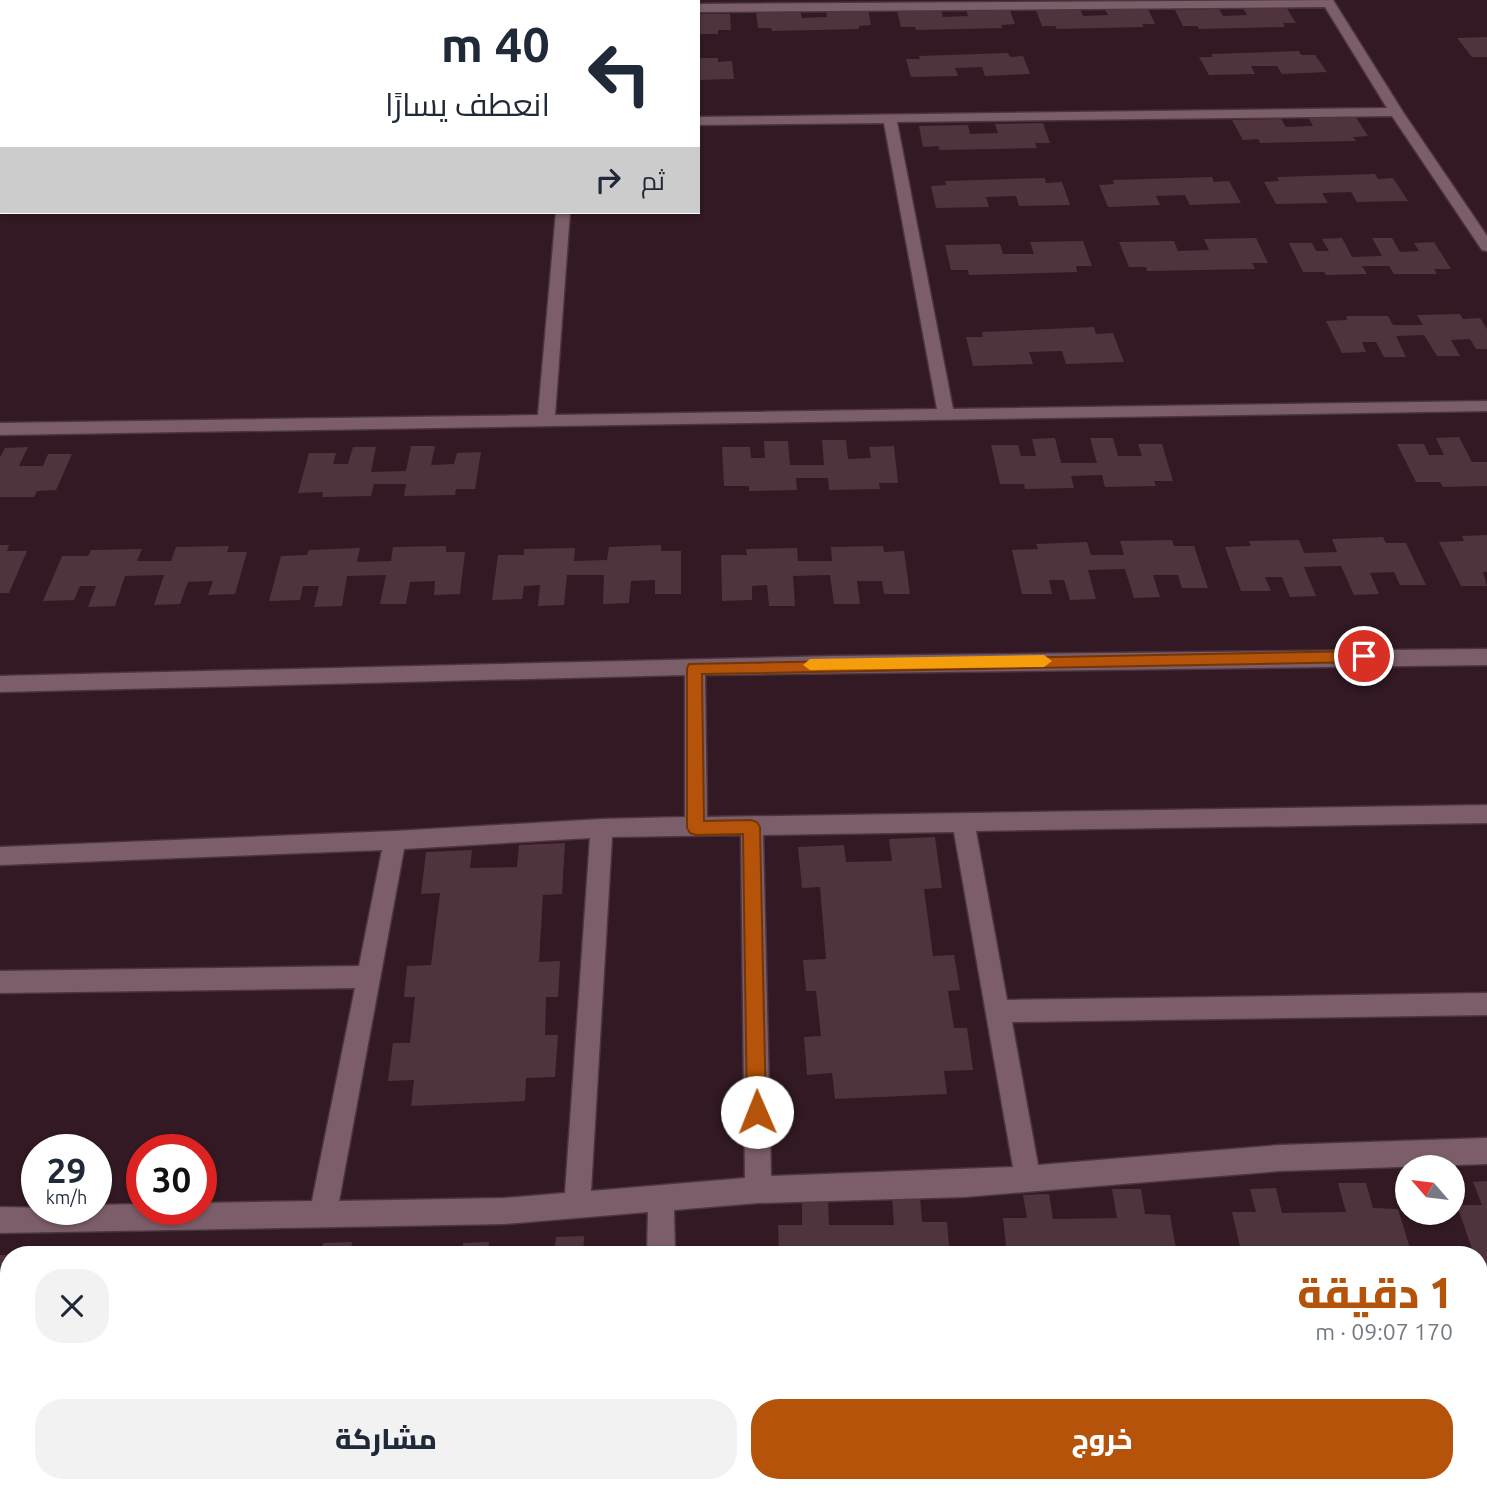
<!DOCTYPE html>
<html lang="ar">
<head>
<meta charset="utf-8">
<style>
  body { margin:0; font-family:Ubuntu,Cairo,sans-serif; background:#f2f2f3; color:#1f2937; direction:rtl; height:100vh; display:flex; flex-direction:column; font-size:26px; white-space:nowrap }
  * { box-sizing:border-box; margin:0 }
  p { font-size:23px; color:#747a83 }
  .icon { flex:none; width:38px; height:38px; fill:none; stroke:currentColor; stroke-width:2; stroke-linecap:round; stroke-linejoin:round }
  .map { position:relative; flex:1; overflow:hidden; direction:ltr }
  .sheet { position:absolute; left:0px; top:1246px; width:1488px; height:247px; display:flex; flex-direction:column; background:#fff; border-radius:28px 28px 0 0; box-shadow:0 2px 5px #0004; direction:rtl }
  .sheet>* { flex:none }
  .guide { position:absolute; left:0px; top:0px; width:700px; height:214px; box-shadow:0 2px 5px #0004; direction:rtl; background:#fff; color:#1f2937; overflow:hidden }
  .needle { width:46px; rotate:298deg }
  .controls { position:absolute; left:1395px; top:1155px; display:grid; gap:14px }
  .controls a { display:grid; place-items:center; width:70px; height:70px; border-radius:50%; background:#fff; box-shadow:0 2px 5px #0004; font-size:35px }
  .speed { position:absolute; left:21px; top:1134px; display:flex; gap:14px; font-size:35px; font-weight:700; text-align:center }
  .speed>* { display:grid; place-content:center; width:91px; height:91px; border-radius:50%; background:#fff; box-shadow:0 2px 5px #0004; line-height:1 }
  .speed small { font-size:18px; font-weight:400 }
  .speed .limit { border:10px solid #d22; background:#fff; color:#111 }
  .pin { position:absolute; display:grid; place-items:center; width:60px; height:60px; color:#fff; margin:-30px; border:4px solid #fff; border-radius:50%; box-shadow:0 2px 7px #0007 }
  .me { position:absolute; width:77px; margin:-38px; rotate:359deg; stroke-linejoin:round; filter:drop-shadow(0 0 5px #0008) }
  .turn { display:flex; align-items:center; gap:24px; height:147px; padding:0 35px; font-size:32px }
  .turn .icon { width:91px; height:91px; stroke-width:2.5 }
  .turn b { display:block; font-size:49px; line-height:60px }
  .then { display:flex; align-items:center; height:66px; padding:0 35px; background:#0003; gap:14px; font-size:26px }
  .round { display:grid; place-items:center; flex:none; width:74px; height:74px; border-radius:28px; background:#f2f2f3 }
  .summary { display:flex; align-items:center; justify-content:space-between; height:119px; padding:0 35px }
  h1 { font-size:42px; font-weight:800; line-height:52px; color:#b45309 }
  .action { display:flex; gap:14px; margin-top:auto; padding:14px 35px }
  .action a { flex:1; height:80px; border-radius:28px; background:#b45309; color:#fff; font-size:28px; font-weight:800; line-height:80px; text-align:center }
  .action a+a { background:#f2f2f3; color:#1f2937 }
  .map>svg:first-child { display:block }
  .building { fill:#4f343e }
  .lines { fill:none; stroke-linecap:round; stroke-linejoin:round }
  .minor-casing { stroke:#4b363f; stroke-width:3 }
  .minor { fill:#7c5e6a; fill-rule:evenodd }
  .route { fill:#b45309; stroke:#753606; stroke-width:2 }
  .slow { fill:#f59e0b }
</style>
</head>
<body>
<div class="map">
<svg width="1487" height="1492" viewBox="0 0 1487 1492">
  <rect width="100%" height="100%" fill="#321924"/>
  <g class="building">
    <path d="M1147,7l8,17h-13l2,3 -87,2 -2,-3h-13l-6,-16 44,-1 3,7 25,-1 -4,-7z"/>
    <path d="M1286,7l10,16h-13l2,4 -86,2 -2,-3h-14l-8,-16 44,-1 4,7 24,-1 -4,-7z"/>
    <path d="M1009,8l6,16 -14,1 2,3 -87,2 -1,-3h-14l-4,-16 44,-1 2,7 25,-1 -2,-7z"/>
    <path d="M868,9l3,16 -12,1v3l-87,2 -1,-3h-13l-2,-16 44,-1 2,7 25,-1 -1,-7z"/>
    <path d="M698,14h32l1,16h-13v4h-20z"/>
    <path d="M1487,37v20h-15l-15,-19z"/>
    <path d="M1299,51l2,4h14l12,17 -45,2 -5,-8h-26l4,8 -46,1 -10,-18h14l-2,-3z"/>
    <path d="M1008,53l2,4 13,-1 7,18 -45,2 -3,-9 -27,1 3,8 -47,1 -5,-18h14l-1,-3z"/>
    <path d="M698,58h20v4l14,-1 2,18 -36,1z"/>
    <path d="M1355,116l13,20 -15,1 3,4 -96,2 -2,-4 -15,1 -11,-20 49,-1 5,8 27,-1 -5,-9z"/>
    <path d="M1043,123l7,20h-15l2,5 -97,2 -2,-4 -15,1 -4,-21 49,-1 2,9 28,-1 -3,-9z"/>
    <path d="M1375,174l3,5 15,-1 15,23 -51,1 -6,-10 -29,1 6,10 -52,1 -12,-22 15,-1 -2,-4z"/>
    <path d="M1212,177l2,5 15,-1 12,22 -51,2 -5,-10 -29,1 4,9 -52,2 -9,-22 15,-1 -1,-4z"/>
    <path d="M1045,178l1,5 16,-1 8,23 -51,1 -3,-10 -30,1 3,10 -53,1 -5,-22 15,-1 -1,-4z"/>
    <path d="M1256,238l12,25h-16l3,6 -108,2 -1,-4h-17l-10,-25 55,-1 4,10 31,-1 -5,-11z"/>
    <path d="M1342,238l10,19 30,-1 -10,-18h20l8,14 19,-1 -5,-8 20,-1 17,27h-17l3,5h-43l-5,-8h-27l5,8 -41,1 -2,-3h-21l-14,-29h23l4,8h13l-7,-12z"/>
    <path d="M1083,241l9,25h-16l1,6 -108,3 -1,-5h-17l-6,-25 55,-1 3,10h31l-4,-12z"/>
    <path d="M1460,314l3,5 17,-1 7,11v20h-11l-6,-10 -19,1 9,16h-23l-13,-21 -28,1 10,21h-22l-8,-15h-14l4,10 -24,1 -16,-32 21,-1 -1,-4h42l5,9h30l-6,-10z"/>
    <path d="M1094,327l2,7 17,-1 11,29 -58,2 -4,-13 -33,1 4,12 -60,2 -7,-29h17l-1,-5z"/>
    <path d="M1459,437l13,25h15v24l-44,1 -3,-5h-24l-19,-38h27l5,11h15l-8,-17z"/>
    <path d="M1055,438l6,25h36l-7,-25h23l5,18h24l-4,-12h24l11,37h-19l2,5 -51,1 -3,-12 -31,1 3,12 -49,1 -1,-5h-24l-9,-39h27l3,11h15l-4,-17z"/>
    <path d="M822,440h24l2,19 23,-1 -2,-11 25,-1 4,37h-19l1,6 -51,1 -1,-12h-32l1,12 -48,1v-5h-25l-2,-39h28l1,11h14l-1,-17h24l2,24h34z"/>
    <path d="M411,446h24l-4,19 23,-1 3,-11 24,-1 -6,37h-19l-1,6 -51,1 2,-12h-32l-3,12 -49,1 1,-5 -25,1 11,-40h27l-3,11h15l5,-17h23l-5,25 35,-1z"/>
    <path d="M28,447l-9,19h24l5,-12h24l-16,36 -19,1 -3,6h-34v-40l5,-9z"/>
    <path d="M1487,535v37h-4l4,14h-26l-22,-44 25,-1 -2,-5z"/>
    <path d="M1383,537l3,6h20l20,42h-26l-6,-13 -24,1 9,21 -25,1 -13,-29 -37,1 12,29 -26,1 -8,-20h-17l6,14h-30l-16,-44 26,-1 -2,-5 50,-1 5,13 33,-1 -5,-13z"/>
    <path d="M1172,540l2,6h20l14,42h-26l-4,-13h-25l7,22 -26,1 -9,-29 -37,1 8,29 -26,1 -6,-20h-15l3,14h-30l-10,-44 26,-1 -2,-5 51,-2 4,13h33l-4,-14z"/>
    <path d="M0,545h9l-2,6h20l-18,42h-9z"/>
    <path d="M661,545v6h20v43h-26v-14l-24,1 -2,22 -26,1 1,-29h-37l-3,30 -26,1 2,-21 -16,1 -2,13 -30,1 6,-45h26v-6l51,-1 -1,13 33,-1 2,-13z"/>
    <path d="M229,546l-2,6h20l-12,42 -27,1 5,-14 -25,1 -8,22 -26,1 10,-30 -39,1 -10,30 -27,1 8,-21h-16l-6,14 -31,1 19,-45h26l3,-6 51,-1 -5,12h34l5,-14z"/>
    <path d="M446,546v6h19l-5,42 -26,1 1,-14 -25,1 -4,22h-26l6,-29 -39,1 -5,30 -28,1 5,-21h-16l-3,14 -31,1 12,-45 26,-1 2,-5 51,-2 -3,14 34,-1 2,-14z"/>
    <path d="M883,546l1,6 20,-1 6,43h-26l-2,-13h-25l3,23h-26l-4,-29 -37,1 2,30h-26l-2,-21 -15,1v14l-30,1 -1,-46h26l-1,-6 51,-1 1,13h34l-1,-14z"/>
    <path d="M935,837l7,51 -18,1 9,67 21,-1 6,35 -12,1 6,37h13l6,42 -29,1 3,23 -112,5 -3,-26 -25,2 -3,-38 17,-1 -5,-45h-10l-3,-31 23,-1 -6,-72 -18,1 -4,-41 46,-2 2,17 46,-1 -3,-22z"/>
    <path d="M565,843l-3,51 -19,1 -4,67 21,-1 -2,36h-12l-1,38h13l-3,42 -29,1 -1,23 -114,5 3,-26 -26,1 5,-38h17l5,-46h-11l3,-31 24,-1 9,-72 -19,1 5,-42 46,-2 -2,18 47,-1 2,-22z"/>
    <path d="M1487,1181v112l-8,-23v-15h-5l-17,-50h25l-9,-23z"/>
    <path d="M1338,1183h28l7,25 25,1 14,46h-170l-10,-43h24l-6,-23 26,-1 6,25 64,-1z"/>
    <path d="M1112,1189h29l4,25 25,1 7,40h-170l-4,-37h24l-4,-23 26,-1 4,25 64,-1z"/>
    <path d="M892,1196h28l2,26h25l3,33h-171l-1,-30h24v-24h26l1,24h65z"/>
    <path d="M584,1236l-1,19h-29l2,-18z"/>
    <path d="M352,1242l-2,13h-29l2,-12z"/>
    <path d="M489,1242l-1,13h-26l1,-12z"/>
    <path d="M256,1248l-1,7h-26l1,-6z"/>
    <path d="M119,1249l-2,6h-28l2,-5z"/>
    <rect x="0" y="1255" width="9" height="155"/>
  </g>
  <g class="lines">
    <defs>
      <g id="minor">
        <path d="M45,0h12l-13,2z"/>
        <path d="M1333,0l70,112 84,124v15l-5,-1 -90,-134 -495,6 56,287 534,-8v10l-1487,24v-12l538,-8 18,-203h14l-15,203 382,-6 -53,-286 -186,2v-8l689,-9 -62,-101 -627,5v-8z"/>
        <path d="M2,66v10l-2,1v-10z"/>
        <path d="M0,188h2l-2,11z"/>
        <path d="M1487,649v16l-782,10 2,142 780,-12v18l-511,8 31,169 480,-7v22l-475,7 26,143 242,-20 207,-7v26l-207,7 -316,26 -206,6 -84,7 1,45h-28l1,-43 -143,12 -505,9v-26l96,2v-4l46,-1v5h59v-6l111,-2 43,-213 -355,5v-22l359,-5 23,-116 -382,15v-18l395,-16 207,-12 83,-2v-142l-685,17v-16l832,-20zM954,832l59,335 -242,9 -8,-341zM741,835l4,343 -154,13 21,-354zM590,838l-25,355 -60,5 -166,3 65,-352z"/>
        <path d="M1487,1451v30l-8,1v-30z"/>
        <path d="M256,1484h74l-3,8h-74z"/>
        <rect x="727" y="1484" width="30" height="8"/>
        <path d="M1230,1484h30l2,8h-30z"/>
      </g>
    </defs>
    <use href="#minor" class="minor-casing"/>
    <use href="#minor" class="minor"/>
  </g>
  <path class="route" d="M1364,651l7,5 -7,6 -662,12 2,147 47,-1 6,2 3,5 6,285 -3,7 -6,3 -7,-3 -3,-7 -4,-278 -47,1 -6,-2 -3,-5v-160l2,-4z"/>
  <path class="slow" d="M1044,655l8,6 -8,6 -234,3 -7,-5 7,-6z"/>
</svg>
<div class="controls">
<a><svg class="needle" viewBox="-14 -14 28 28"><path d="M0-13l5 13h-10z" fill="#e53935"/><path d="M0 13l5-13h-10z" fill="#747a83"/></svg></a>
</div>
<div class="speed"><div>29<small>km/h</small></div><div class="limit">30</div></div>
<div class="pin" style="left:1364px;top:656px;background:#d93025"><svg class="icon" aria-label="arrive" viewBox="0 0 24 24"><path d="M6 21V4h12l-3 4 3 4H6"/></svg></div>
<svg class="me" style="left:757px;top:1112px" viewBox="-20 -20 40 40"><circle r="19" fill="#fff"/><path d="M0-13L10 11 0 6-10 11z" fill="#b45309"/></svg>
<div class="guide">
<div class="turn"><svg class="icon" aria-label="left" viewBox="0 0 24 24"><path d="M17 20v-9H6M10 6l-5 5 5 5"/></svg><div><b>40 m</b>انعطف يسارًا</div></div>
<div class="then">ثم<svg class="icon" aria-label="right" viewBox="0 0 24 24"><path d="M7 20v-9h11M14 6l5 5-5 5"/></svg></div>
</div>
<section class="sheet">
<div class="summary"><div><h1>1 دقيقة</h1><p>170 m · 09:07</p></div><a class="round"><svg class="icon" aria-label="close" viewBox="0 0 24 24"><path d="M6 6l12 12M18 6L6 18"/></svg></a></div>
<div class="action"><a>خروج</a><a>مشاركة</a></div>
</section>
</div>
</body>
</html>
